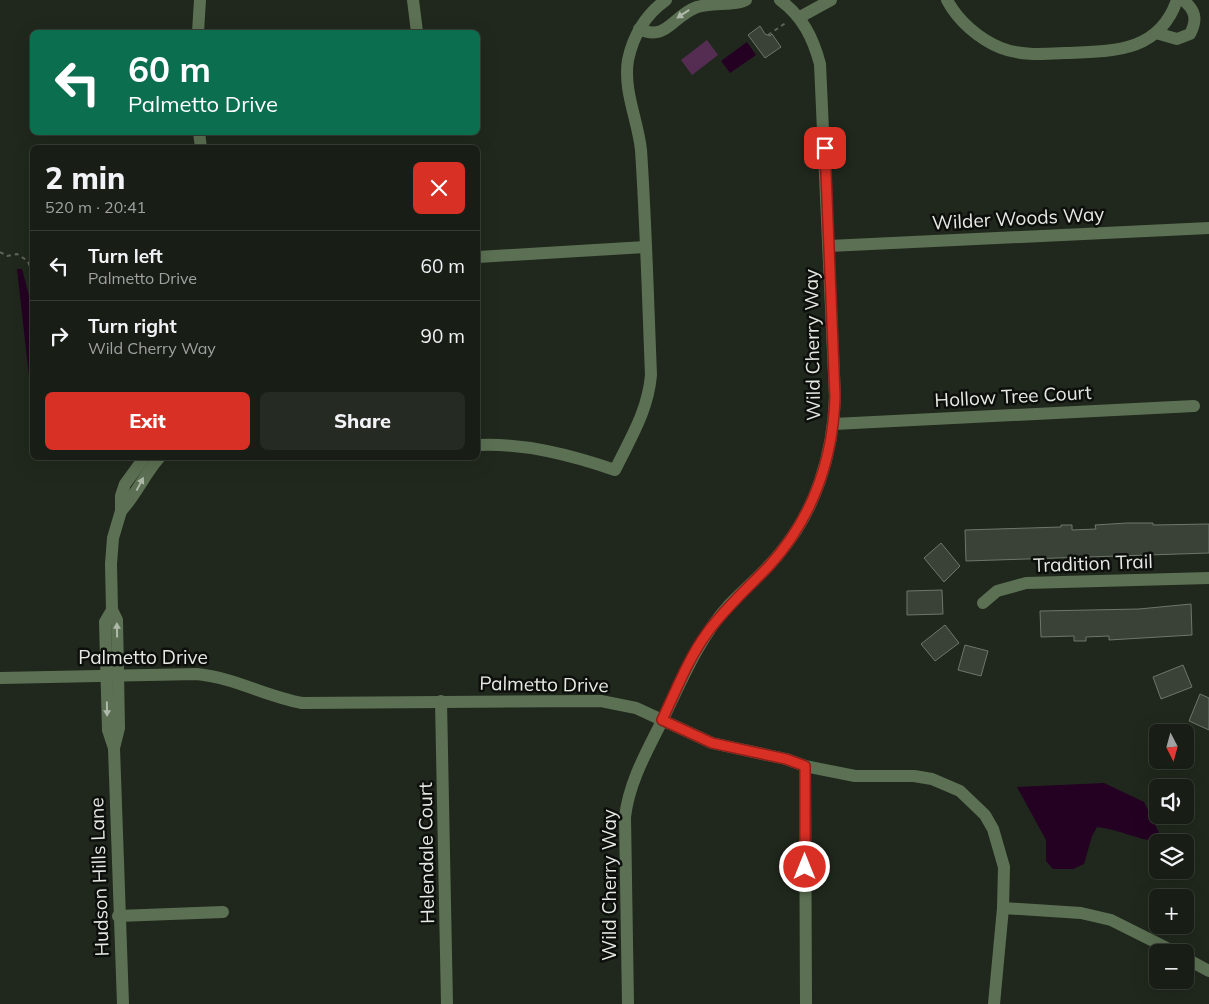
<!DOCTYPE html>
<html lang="en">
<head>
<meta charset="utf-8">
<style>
  body { margin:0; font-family:Mulish,sans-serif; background:#252b23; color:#f1f3f6; height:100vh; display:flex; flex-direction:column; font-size:19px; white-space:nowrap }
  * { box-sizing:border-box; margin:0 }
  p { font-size:16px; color:#9fa2a1 }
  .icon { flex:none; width:28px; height:28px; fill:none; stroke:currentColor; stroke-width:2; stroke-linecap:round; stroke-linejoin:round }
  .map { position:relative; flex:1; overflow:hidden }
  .drawer { position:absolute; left:30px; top:145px; width:450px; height:315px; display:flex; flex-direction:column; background:#181e16; border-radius:8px; box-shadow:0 5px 20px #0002,0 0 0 1px #363c35 }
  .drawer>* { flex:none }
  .hud { position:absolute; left:30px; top:30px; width:450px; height:105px; border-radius:8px; box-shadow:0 5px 20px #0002,0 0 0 1px #363c35; background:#0b6e4f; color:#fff; overflow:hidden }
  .needle { width:32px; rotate:174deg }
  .buttons { position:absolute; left:1149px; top:724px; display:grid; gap:10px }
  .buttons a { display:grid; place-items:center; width:45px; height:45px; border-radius:8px; background:#181e16; box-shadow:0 5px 20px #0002,0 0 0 1px #363c35; font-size:25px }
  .pin { position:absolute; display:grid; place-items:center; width:42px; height:42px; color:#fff; margin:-21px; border-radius:10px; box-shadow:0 2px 8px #0006 }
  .me { position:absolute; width:55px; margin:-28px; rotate:0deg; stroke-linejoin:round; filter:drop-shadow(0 0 4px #0008) }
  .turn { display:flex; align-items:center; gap:18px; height:105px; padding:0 15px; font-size:22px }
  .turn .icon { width:65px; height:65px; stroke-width:2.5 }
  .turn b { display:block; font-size:35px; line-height:42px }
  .round { display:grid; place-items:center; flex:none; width:52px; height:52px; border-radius:8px; background:#252b23 }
  .headline { display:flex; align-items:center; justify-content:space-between; height:85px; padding:0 15px }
  h1 { font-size:30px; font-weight:800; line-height:38px }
  .primary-button { display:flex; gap:10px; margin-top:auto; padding:10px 15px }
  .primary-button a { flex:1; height:58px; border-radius:8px; background:#d93025; color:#fff; font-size:20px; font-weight:800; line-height:58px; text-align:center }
  .primary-button a+a { background:#252b23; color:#f1f3f6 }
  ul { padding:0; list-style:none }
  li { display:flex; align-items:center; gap:15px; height:70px; padding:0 15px; border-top:1px solid #363c35 }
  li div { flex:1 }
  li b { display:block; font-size:19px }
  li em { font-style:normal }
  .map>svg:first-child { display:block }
  .green { fill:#562d52 }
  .water { fill:#240022 }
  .building { fill:#3a4237; stroke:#6d766a }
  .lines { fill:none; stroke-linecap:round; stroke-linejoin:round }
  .path { stroke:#5e655b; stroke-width:2; stroke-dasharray:4 4; stroke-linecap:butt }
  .minor { stroke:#5c7153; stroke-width:12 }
  .oneway { fill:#aeb9a9 }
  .route-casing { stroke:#8d1f18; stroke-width:12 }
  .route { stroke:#d93025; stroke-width:9 }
  .labels { text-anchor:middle; stroke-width:5; stroke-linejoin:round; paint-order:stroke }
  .street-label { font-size:19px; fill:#e4e9e2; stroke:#0c0f0b }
</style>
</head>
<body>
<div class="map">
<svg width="1209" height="1004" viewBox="0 0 1209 1004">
  <rect width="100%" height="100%" fill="#20281d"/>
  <path class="green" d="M707,40l11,15 -26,20 -11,-15z"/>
  <g class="water">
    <path d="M747,42l9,13 -26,18 -9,-12z"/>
    <path d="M17,269h5l10,38v96z"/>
    <path d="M1104,783l40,19 19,39c-23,1 -43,-12 -66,-14l-5,9 -8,28 -11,5h-20l-7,-8v-21l-29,-53z"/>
  </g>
  <g class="building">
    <path d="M760,26l5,8 5,2 2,-2 9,13 -16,11 -17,-23z"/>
    <path d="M1127,523h26v2l56,-1v29l-243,8 -1,-31 96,-3v-2h11v5l24,-1 -1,-4z"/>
    <path d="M941,543l19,23 -16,16 -20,-24z"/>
    <path d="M942,590l1,24 -36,1v-24z"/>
    <path d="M1191,604l1,31 -83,5v-4l-23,1v4h-12v-5l-33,1 -1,-26 99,-2z"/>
    <path d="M945,625l14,18 -24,18 -14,-17z"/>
    <path d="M965,645l23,6 -7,25 -23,-6z"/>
    <path d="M1183,665l9,22 -31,12 -8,-22z"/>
    <path d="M1200,694l9,4v32l-20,-9z"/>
  </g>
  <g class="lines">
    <g class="path">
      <path d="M768,35l19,-13"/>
      <path d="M0,252l7,4 10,-2 11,7 4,13"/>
    </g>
    <g class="minor">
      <path d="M413,0l4,32"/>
      <path d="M947,0c11,21 32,39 54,48 20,8 43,6 64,5 47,-2 94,0 112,-53"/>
      <path d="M800,17l31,-17"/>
      <path d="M639,29c28,13 33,-13 58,-22 12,-4 43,-2 49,-7"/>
      <path d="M198,32l2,-32"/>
      <path d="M1156,33l21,6 13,-5c8,-15 5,-24 -7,-34"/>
      <path d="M199,132l2,16"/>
      <path d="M829,246l380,-18"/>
      <path d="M478,257l167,-10"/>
      <path d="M834,424l360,-18"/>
      <path d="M478,445c47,-2 93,10 137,25 15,-31 33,-59 36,-95 -3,-75 -5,-150 -10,-225 -3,-30 -18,-59 -13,-90 5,-24 18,-46 38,-60"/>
      <path d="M121,511c15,-16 23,-36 38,-53"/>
      <path d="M983,603l14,-12 29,-8 183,-5"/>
      <path d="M112,610l-7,12 3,108 6,18"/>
      <path d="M0,678l197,-4c38,4 68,22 105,29l299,-2 35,7 76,35 74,16 19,7 50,10h59l18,3 28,12 25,24 8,14 11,38 -1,41 -9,96"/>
      <path d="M441,701l6,303"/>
      <path d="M805,766l1,238"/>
      <path d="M1003,908l78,5 30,7 64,32"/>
      <path d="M118,916l105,-4"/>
      <path d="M1185,958l24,13"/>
      <path d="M123,1004l-9,-256 5,-20 -2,-108 -5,-10 -1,-46 2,-26 8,-27v-15l4,-12 19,-26"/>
      <path d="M628,1004l-3,-187c4,-35 22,-66 38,-98 19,-39 36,-81 66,-114 16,-17 35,-32 50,-51 37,-44 54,-100 56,-157l-15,-333c-7,-26 -17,-47 -40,-64"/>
    </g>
  </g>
  <defs><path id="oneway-solid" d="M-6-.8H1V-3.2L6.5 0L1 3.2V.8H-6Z" transform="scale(1.25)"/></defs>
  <g class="oneway">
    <use href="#oneway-solid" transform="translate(683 14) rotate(147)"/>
    <use href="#oneway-solid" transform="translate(140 484) rotate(-62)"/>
    <use href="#oneway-solid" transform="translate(117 630) rotate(-91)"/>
    <use href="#oneway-solid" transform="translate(107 709) rotate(89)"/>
  </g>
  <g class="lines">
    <defs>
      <path id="route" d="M805,867v-101l-19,-7 -74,-16 -50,-23c14,-29 26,-61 45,-87 18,-25 41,-45 62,-67 43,-47 64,-106 66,-169l-10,-249"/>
    </defs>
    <use href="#route" class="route-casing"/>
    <use href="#route" class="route"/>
  </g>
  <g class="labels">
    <g class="street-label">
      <text transform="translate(1018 218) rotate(-3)" y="7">Wilder Woods Way</text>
      <text transform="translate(812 345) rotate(-91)" y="7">Wild Cherry Way</text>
      <text transform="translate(1013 396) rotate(-3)" y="7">Hollow Tree Court</text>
      <text transform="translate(1093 563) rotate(-2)" y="7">Tradition Trail</text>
      <text x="143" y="664">Palmetto Drive</text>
      <text transform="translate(544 684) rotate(1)" y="7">Palmetto Drive</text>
      <text transform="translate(426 853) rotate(-91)" y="7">Helendale Court</text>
      <text transform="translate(99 877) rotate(-92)" y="7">Hudson Hills Lane</text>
      <text transform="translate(609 885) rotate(-90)" y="7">Wild Cherry Way</text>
    </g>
  </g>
</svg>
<div class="buttons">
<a><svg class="needle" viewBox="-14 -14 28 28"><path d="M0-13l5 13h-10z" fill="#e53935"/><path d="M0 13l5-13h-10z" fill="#9fa2a1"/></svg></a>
<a><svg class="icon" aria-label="sound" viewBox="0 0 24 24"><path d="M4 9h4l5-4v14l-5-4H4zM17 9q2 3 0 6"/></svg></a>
<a><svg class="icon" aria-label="layers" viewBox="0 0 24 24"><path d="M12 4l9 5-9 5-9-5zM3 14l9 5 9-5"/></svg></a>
<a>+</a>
<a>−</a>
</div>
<div class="pin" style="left:825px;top:148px;background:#d93025"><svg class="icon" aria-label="arrive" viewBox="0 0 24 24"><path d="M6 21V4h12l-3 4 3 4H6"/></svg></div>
<svg class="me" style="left:805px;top:867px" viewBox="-20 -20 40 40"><circle r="17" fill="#d93025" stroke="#fff" stroke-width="3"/><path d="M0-11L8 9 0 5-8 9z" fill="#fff"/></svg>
<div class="hud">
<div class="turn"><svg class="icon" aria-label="left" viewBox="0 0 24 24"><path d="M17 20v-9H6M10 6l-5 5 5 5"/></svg><div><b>60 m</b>Palmetto Drive</div></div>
</div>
<section class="drawer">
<div class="headline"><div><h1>2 min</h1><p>520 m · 20:41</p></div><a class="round" style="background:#d93025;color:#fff"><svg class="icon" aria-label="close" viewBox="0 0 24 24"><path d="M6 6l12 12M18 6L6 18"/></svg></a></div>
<ul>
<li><svg class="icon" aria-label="left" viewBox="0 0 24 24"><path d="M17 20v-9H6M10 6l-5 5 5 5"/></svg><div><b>Turn left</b><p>Palmetto Drive</p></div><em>60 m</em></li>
<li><svg class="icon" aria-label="right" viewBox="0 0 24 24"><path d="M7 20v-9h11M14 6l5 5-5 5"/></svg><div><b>Turn right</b><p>Wild Cherry Way</p></div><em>90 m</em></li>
</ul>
<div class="primary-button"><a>Exit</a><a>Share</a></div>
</section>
</div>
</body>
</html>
